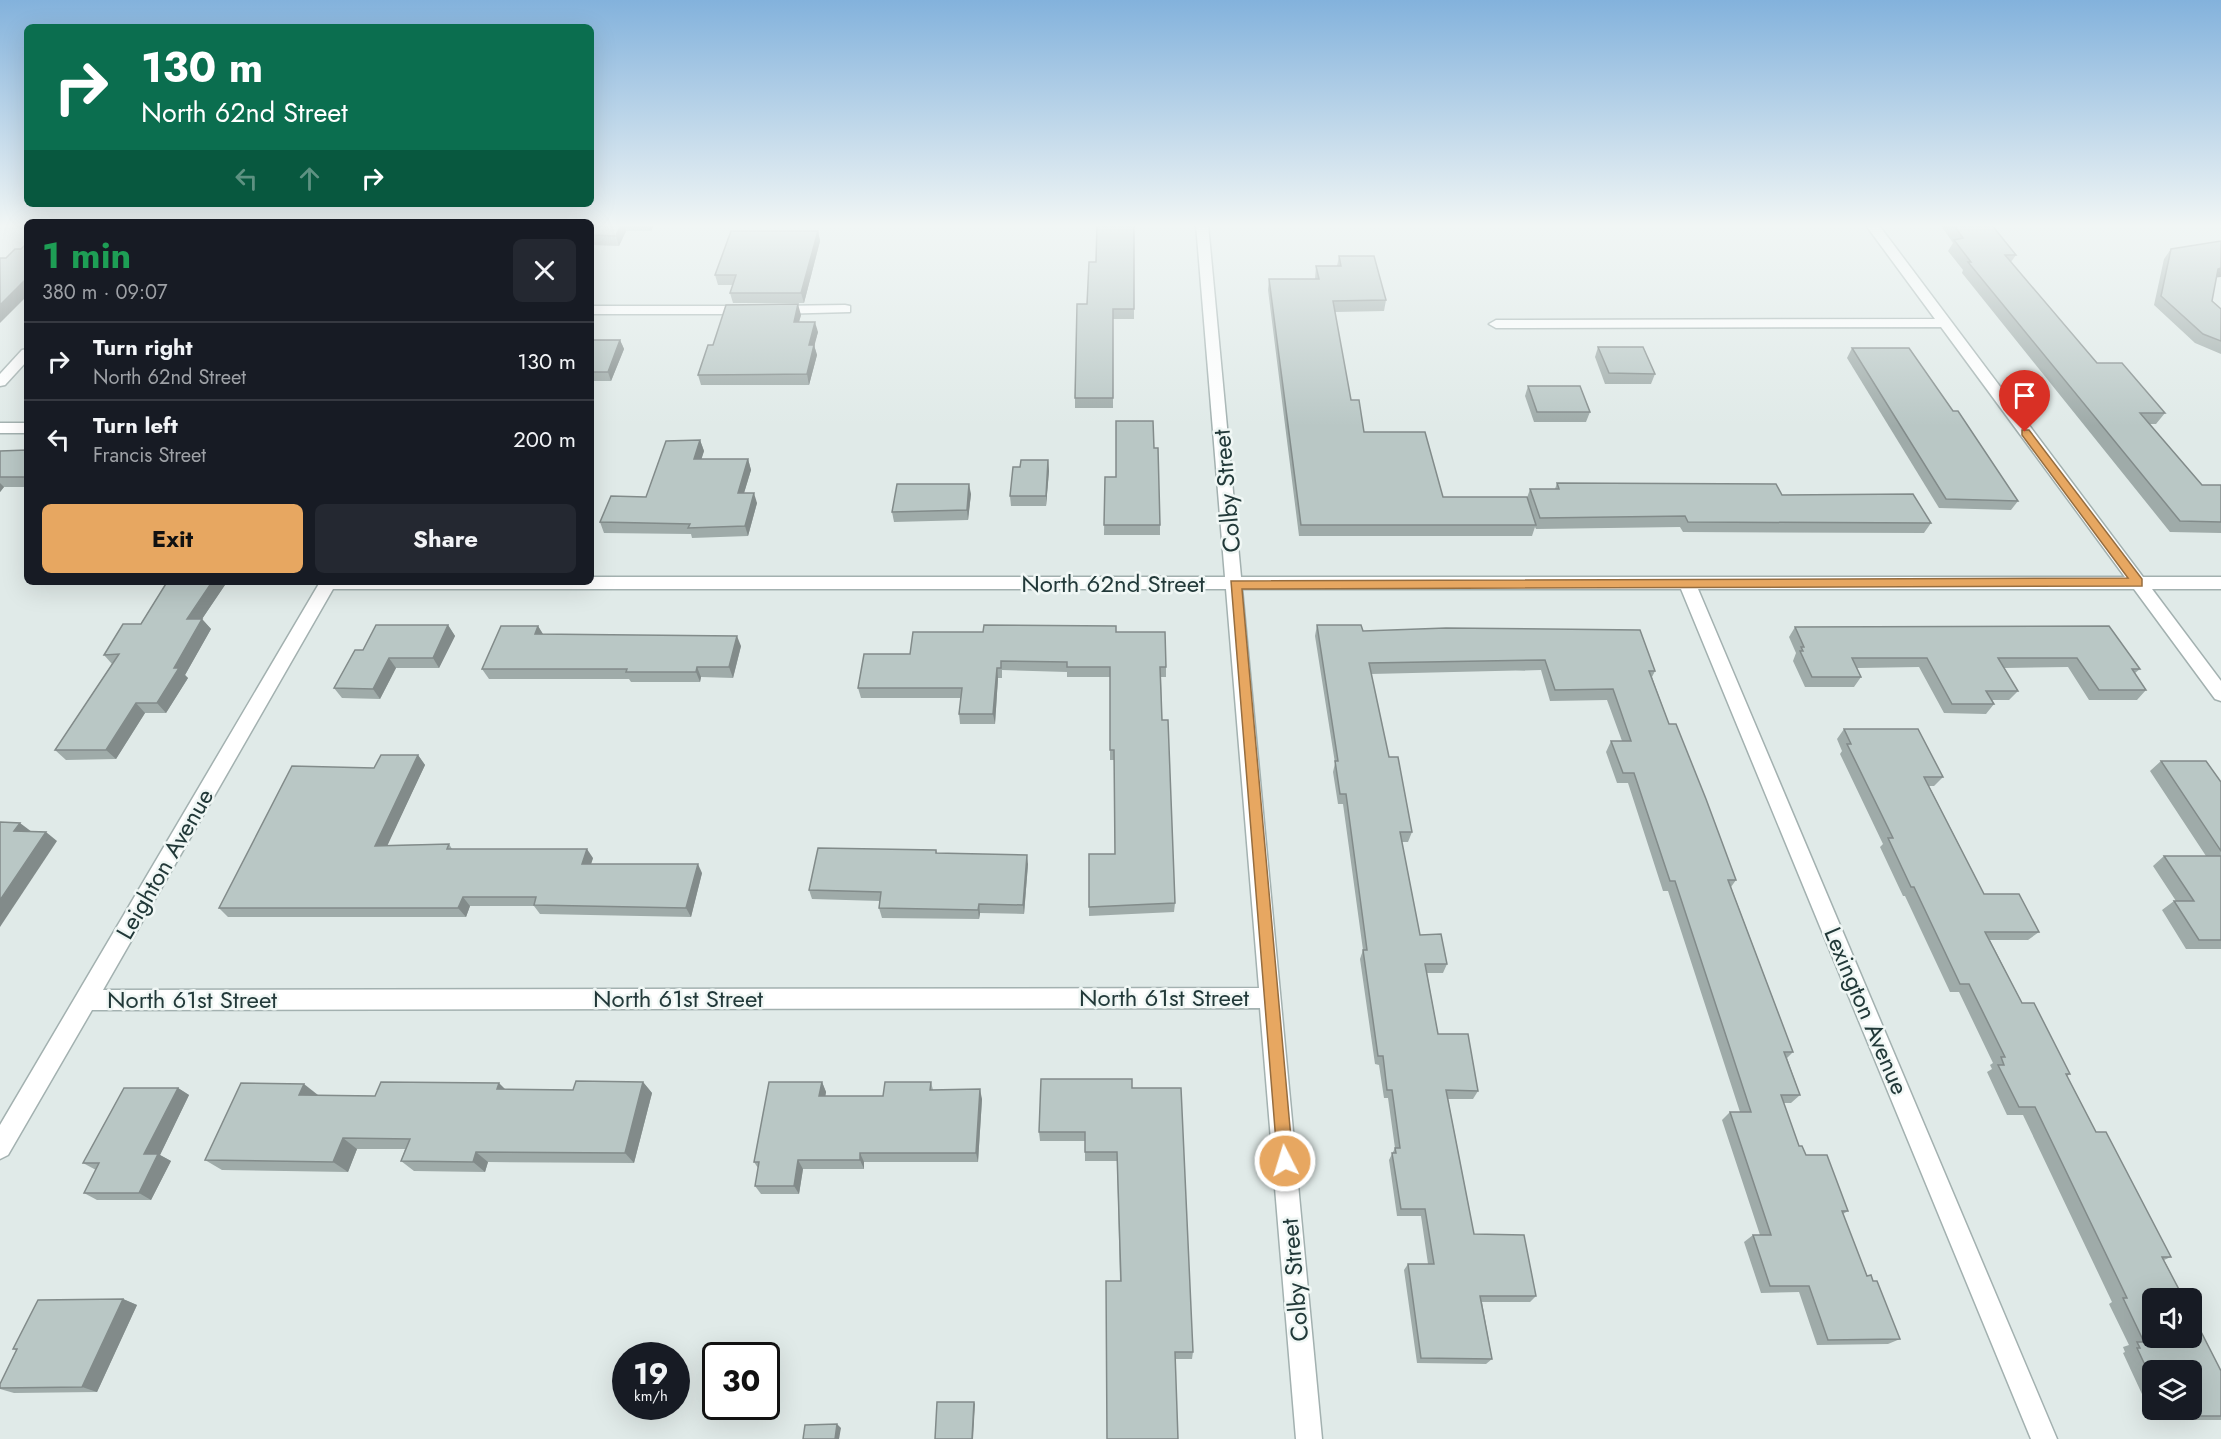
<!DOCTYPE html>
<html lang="en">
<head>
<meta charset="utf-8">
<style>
  body { margin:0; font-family:Jost,sans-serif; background:#242831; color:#f1f3f6; height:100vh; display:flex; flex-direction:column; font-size:22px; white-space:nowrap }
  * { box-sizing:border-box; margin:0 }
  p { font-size:20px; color:#9ea1a6 }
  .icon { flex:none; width:33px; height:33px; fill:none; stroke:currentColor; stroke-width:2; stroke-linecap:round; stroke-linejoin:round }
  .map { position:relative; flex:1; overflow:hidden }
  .drawer { position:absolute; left:24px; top:219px; width:570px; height:366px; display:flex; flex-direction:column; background:#171b24; border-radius:9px; box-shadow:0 6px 24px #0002 }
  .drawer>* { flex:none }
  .hud { position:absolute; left:24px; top:24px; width:570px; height:183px; border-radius:9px; box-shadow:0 6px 24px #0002; background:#0b6e4f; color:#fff; overflow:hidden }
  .controls { position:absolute; left:2142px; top:1288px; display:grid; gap:12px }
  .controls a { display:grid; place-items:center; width:60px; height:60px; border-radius:9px; background:#171b24; box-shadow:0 6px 24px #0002; font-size:30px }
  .speed { position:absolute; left:612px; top:1342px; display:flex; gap:12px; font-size:30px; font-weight:700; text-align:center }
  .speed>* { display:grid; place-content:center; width:78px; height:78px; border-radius:50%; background:#171b24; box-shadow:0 6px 24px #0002; line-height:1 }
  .speed small { font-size:15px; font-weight:400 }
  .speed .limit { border:3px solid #111; border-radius:9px; background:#fff; color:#111 }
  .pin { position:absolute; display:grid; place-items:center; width:51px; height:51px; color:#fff; margin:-62px -26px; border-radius:50% 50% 50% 0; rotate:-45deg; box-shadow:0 0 6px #0007 }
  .pin .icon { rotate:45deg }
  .me { position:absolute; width:66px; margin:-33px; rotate:355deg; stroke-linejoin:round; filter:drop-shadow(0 0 4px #0008) }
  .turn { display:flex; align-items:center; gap:21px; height:126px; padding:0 18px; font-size:27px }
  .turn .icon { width:78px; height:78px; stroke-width:2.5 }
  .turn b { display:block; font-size:42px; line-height:51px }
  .lanes { display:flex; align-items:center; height:57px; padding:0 18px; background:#0003; justify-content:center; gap:30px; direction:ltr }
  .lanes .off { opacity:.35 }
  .round { display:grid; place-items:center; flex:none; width:63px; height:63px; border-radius:9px; background:#242831 }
  .summary { display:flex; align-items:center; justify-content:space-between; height:102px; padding:0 18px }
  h1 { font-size:36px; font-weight:700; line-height:45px; color:#1e9e55 }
  .cta { display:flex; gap:12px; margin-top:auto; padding:12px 18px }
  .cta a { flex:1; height:69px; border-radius:9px; background:#e7a761; color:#111; font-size:24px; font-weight:700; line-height:69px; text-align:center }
  .cta a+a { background:#242831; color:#f1f3f6 }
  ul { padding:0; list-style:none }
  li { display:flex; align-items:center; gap:18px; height:78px; padding:0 18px; border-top:2px solid #363941 }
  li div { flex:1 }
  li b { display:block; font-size:22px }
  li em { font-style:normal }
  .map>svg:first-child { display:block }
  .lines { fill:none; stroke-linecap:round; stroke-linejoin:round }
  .minor-casing { stroke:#a3b1b0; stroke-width:3 }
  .minor { fill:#fff; fill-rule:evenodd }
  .wall { fill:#9faba9; fill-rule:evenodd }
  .shaded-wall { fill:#828b8a }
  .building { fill:#b9c7c5; stroke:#828b8a; stroke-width:1.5 }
  .route { fill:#e7a761; stroke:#966d3f; stroke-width:1.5 }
  .labels { text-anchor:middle; stroke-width:5; stroke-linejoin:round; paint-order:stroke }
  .street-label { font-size:24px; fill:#223939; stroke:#f0f7f5 }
</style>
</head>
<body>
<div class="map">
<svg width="2221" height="1439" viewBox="0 0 2221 1439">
  <rect width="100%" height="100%" fill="#e0eae8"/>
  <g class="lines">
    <defs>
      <g id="minor">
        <path d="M1196,224h12l33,353h884l-184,-250 -445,1 -7,-4 7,-4 439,-1 -70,-95h13l265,353h78v12h-69l69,92v20l-6,-2 -81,-110h-436l359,850h-26l-350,-850h-439l80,850h-26l-36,-431 -1168,2 -84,145 -8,4v-34l320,-543h271v-5h634zM333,589h893l33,399 -1156,2z"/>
        <path d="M845,305l5,1v6l-74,2 -7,-4 7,-4z"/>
        <path d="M591,306h157l7,4 -7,4h-157z"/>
        <path d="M27,349v12l-22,24 -5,1v-12l22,-24z"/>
        <rect x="0" y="423" width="27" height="10"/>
      </g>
    </defs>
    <use href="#minor" class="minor-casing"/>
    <use href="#minor" class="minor"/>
  </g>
  <g class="wall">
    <path d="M591,224h63l-3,7h-25l-7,15 -28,-1z"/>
    <path d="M1134,224v95h-21v89h-38v-10l12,-94 9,-42z"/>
    <path d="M1940,224h51l25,31 -5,7 86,101 68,50 -9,11h-7l53,61h19v48l-51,-1 -208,-259 1,-3 -15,-19 5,-8z"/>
    <path d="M818,231l2,10 -16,62h-71l-3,-10 3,-8h-15l-3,-10z"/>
    <path d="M2171,249l41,52 9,8v45l-26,-11 -41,-38 10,-46z"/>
    <path d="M1339,256l47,44 -2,11 -49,1 16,88 13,32 79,65 84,1 3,-9h25l2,-6 225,12 149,28 -7,10 -241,-1 -3,-5 -144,2 -1,-2 -3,9h-233l-31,-246 1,-11h46l1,-13h21z"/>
    <path d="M801,315l-2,7 19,10 -4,13 3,10 -8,30h-108l-3,-10 15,-30z"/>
    <path d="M591,340h29l4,9 -13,32h-20z"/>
    <path d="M1598,347l57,27 -4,10h-46l-10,-27z"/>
    <path d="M1852,348l101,63 65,90 -7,9 -72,-2 -92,-150z"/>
    <path d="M1528,386l62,26 -4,10h-52l-9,-26z"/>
    <path d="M700,440l4,11 -3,8h47l3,11 -7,23 13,10 -9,33 -56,2 -1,-4 -87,-1 -4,-11 46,-25z"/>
    <path d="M27,450v37h-23l-4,5v-41z"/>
    <path d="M1048,460l1,11 -3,35h-35l-1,-10 10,-29z"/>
    <path d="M1105,477h11l44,48v10h-56z"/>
    <path d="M971,494l-3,26 -74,2 -2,-10z"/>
    <path d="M167,582h60l-25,37 9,10 -26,46 3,3 -22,35h-21l-29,46 -50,1 -11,-10 57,-86 -8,-9 37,-31z"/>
    <path d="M448,625l7,11 -16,32h-43l-16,31 -38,-1 -8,-10 29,-38z"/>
    <path d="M1317,625l338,46 -3,6 17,47 67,156 -5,7 62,165 -6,6 13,37 -9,8h-8l16,43 49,65 -5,3 24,62 6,5 27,58 -12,5 -71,1 -18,-53 -38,1 -17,-51 9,-7h7l-38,-115 8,-8h10l-72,-221h-5l-35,-108h-11l-11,-31 5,-11h11l-15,-41 -57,1 -9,-31 -170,4 18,83 23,75 -4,10h-6l18,93 27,29 -4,9h-16l11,61 40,57 -5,8h-25l26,135 62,62 -6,6h-48l10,57 -6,5 -69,-1 -13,-93 4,-6h20l-7,-48h-24l-8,-56 6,-12 -7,-50h-4l-5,-33 -4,-1 -15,-105 3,-9 -20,-146h-5l-5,-32 2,-9 -20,-127z"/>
    <path d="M538,626l5,8 198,12 -8,32 -32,-1 -1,5h-69l-2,-3h-140l-7,-10z"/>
    <path d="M2109,626l31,43 -5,4 11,17 -9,10h-48l-21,-33 -64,1 14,23 -9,9h-17l2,4 -8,10 -42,-1 -25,-46 -62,1 4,9 -7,10h-49l-12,-26 3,-8 -7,-16 6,-10z"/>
    <path d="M1116,632l50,35v10h-5l1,43 13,183 -1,9 -85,4v-62h26l-1,-94h-4v-83h-43v-5l-65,-2v8h-4l-3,46h-35l-1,-10 2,-16h-100l-3,-10 52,-34z"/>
    <path d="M1844,729l99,48 -9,9h-5l55,108 55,38 -11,8h-38l32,63 48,71 -3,2 29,56 75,125 -7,3 57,111v49h-67l-31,-67 2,-1 -2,-5 6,-2 -20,-41 3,-2 -89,-187h-16l-20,-43 5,-3 -2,-4 3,-2 -34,-71h-9l-45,-96h-2l-23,-49 3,-3 -43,-90 2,-3 -5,-12zM2152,1371l40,39h-40z"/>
    <path d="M418,755l7,10 -38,80 62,-1 3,5 141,9 -2,6 111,9 -11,44 -151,-3 -6,-8h-64l-4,11h-238l-9,-9 155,-140z"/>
    <path d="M2161,761l60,21v167h-35l-24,-39 12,-9h2l-23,-35 11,-10h42l-56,-85z"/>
    <path d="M936,850l1,3 91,11 -4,50 -44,-1 -1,6 -97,-1 -3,-10 1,-7 -68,-2 -3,-9z"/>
    <path d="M643,1082l9,11 -18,70 -146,-1 -3,10 -71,-1 -13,-10 4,-12h-48l-9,23 -126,-2 -17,-10 113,-65 57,1 131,-7 67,1z"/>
    <path d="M822,1082l4,10 -1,4h58l48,-14 2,8 49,9 -4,63h-114v7h-61l-4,25h-38l-6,-8 3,-18 -4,-6z"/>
    <path d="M178,1088l11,7 -29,60 11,6 -20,39h-54l-13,-7 12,-23 -13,-7z"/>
    <path d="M1132,1088l61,264 -1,7h-17l-55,-78 -3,-120h-32v-20h-45l-1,-9z"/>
    <path d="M123,1299l14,6 -40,87 -83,1 -14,-4v-5l17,-34 -4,-1z"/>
  </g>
  <g class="shaded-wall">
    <path d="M621,224h3l2,7 -7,15 -3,-10z"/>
    <path d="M649,224h5l-3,7z"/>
    <path d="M818,231l2,10 -16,62 -3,-10z"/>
    <path d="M2221,268v9l-11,1 8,-9z"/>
    <path d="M27,278v18l-27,27v-18z"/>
    <path d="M798,304l3,11 -5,17 -2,-10z"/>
    <path d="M815,322l3,10 -6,23 -3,-10z"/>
    <path d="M620,340l4,9 -13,32 -3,-9z"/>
    <path d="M814,345l3,10 -8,30 -2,-11z"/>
    <path d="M700,440l4,11 -6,19 -4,-11z"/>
    <path d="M748,459l3,11 -10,33 -3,-10z"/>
    <path d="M1048,460l1,11 -3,35v-10z"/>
    <path d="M0,483l4,4 -4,5z"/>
    <path d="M969,484l2,10 -3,26 -1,-10z"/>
    <path d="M754,493l3,10 -9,33 -3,-10z"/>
    <path d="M212,582h15l-25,37 9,10 -26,46 3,3 -22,35 -9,-10 17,-35 13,-49z"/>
    <path d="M448,625l7,11 -16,32 -6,-10z"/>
    <path d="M538,626l6,10 -9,-2z"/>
    <path d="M737,636l4,10 -8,32 -4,-11z"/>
    <path d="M389,658l7,10 -16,31 -7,-10z"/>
    <path d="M697,667l4,10 -1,5 -4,-10z"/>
    <path d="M997,668l1,10 -3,46 -2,-10z"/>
    <path d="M136,703l9,10 -29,46 -10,-9z"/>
    <path d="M418,755l7,10 -42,90 -8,-9z"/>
    <path d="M20,823l12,9 -18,-1z"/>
    <path d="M46,832l11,9 -57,86v-27z"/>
    <path d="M587,849l6,9 -5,15 -6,-9z"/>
    <path d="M1027,855l1,9 -4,50 -1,-9z"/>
    <path d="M698,864l4,9 -11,44 -5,-9z"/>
    <path d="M463,897l7,9 -4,11 -8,-9z"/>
    <path d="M979,904l1,9 -1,6 -1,-9z"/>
    <path d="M643,1082l9,11 -18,70 -9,-10z"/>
    <path d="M822,1082l4,10 -2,14 -5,-10z"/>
    <path d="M499,1083l11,11 -13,-5z"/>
    <path d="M304,1084l14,11h-19z"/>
    <path d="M178,1088l11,7 -29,60 11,6 -20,39 -12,-7 5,-39z"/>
    <path d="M980,1089l2,10 -4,63 -2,-9z"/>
    <path d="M343,1138l14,11 -9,23 -15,-10z"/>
    <path d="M476,1152l12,10 -3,10 -12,-10z"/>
    <path d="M860,1153l4,9v7l-4,-9z"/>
    <path d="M798,1160l5,9 -4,25 -5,-8z"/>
    <path d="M123,1299l14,6 -40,87 -15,-5z"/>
    <path d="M974,1402l1,2 -2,35h-1z"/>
    <path d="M837,1424l4,4 -2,11h-4z"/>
  </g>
  <g class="building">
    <path d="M591,224h30l-5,12 -25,-1z"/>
    <path d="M1097,224h37v85h-21v89h-38l2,-94h10l2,-42h7z"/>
    <path d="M1953,224h38l25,31h-11l92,108h25l43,50h-25l62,72h19v37l-41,-1 -212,-259h3l-17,-22 9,-2z"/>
    <path d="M731,231h87l-17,62h-71l6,-18h-21z"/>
    <path d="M2221,241v27l-3,1 -6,32 9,8v32l-18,-7 -42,-38 10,-47z"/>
    <path d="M27,243v35l-27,27v-47h6l9,-9h6z"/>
    <path d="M1339,256h35l12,44 -53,1 18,99h8l5,32h61l18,65h84l9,28h-235l-32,-246h50l-3,-13h25z"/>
    <path d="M798,304l-4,18h21l-6,23h5l-7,29 -109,1 10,-30h5l13,-40z"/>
    <path d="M591,340h29l-12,32h-17z"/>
    <path d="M1598,347h45l12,27 -46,-1z"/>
    <path d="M1852,348h57l44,63h5l60,90 -72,-2z"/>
    <path d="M1528,386h52l10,26h-53z"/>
    <path d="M1116,421h37l1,27h4l2,77h-56l1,-48h11z"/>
    <path d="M700,440l-6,19h54l-10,34h16l-9,33 -57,2 2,-4 -90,-2 11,-26 35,1 20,-56z"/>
    <path d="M27,450v27h-27v-26z"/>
    <path d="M1021,460h27l-2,36h-36l3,-29h7z"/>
    <path d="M1557,483l219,1 6,11 131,-1 18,29 -243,-1 -3,-6 -145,2 -10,-29h29z"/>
    <path d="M897,484h72l-2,26 -75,2z"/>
    <path d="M167,582h45l-25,37h15l-28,49h5l-22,35h-21l-30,47h-51l64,-96 -15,1 19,-31h18z"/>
    <path d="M376,625h72l-15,33h-44l-16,31 -39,-1 21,-38h8z"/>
    <path d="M984,625l132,1v6h49l1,35h-6l2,53h6l7,183 -86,4v-53h26l-1,-104h-4v-83h-43v-5l-66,-1v7h-4l-4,46h-34l3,-26h-104l6,-34h46l3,-22h70z"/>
    <path d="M1317,625h44l2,6 83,-3 194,2 15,41h-6l20,53h7l30,75 30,81h-8l65,172h-9l16,43h-19l18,51h3l4,9h21l21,56h-6l25,65 4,-1 2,6h4l23,58 -72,1 -19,-54h-39l-17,-51h18l-41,-123h21l-76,-231h-5l-36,-108h-11l-12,-32h20l-18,-52 -58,1 -10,-30 -176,3 20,94h9l14,75h-12l20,103 21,-1 6,30h-22l13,70h30l10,57 -32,-1 28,144 50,1 12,61h-56l12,63 -71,-1 -13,-94h26l-9,-55h-24l-9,-56h4l-1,-5h5l-8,-58h-5l-4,-34h-5l-15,-106h4l-21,-156h-6l-5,-33h3z"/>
    <path d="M501,626h37l-3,8 202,2 -8,31h-32l-1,5h-70l1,-3h-145z"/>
    <path d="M2109,626l31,43h-8l14,21h-47l-22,-32h-79l20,33h-32l8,13h-42l-25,-46h-75l9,19h-49l-12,-26h3l-2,-4h3l-9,-20z"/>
    <path d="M1844,729h74l25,48h-19l60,117h35l20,38h-54l37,71h12l36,71h-4l30,58h10l65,125h-9l22,42h-32v39h40v-24l29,57v45h-51l-3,-6h25v-39h-40v9l-15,-32h3l-3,-6h7l-21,-44h4l-92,-191h-16l-21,-42h6l-3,-8h4l-36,-73h-9l-46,-97h-3l-23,-49h5l-46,-94h4z"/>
    <path d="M381,755h37l-43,91 74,-2 -2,5h140l-5,15h116l-12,44 -152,-3 2,-8h-73l-5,11h-239l73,-142 82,2z"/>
    <path d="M2161,761h45l15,21v69z"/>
    <path d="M0,822l20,1 -6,8 32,1 -46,68z"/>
    <path d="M818,848l118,2v3l91,2 -4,50 -44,-1 -1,6 -99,-2 2,-16 -72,-2z"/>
    <path d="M2164,856h57v84h-22l-25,-39h20z"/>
    <path d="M1041,1079h91v9h49l12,264h-18l3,87h-71l-1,-158h15l-4,-129h-32v-20h-46z"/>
    <path d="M576,1081l67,1 -18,71 -149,-1 -3,10 -72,-1 9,-22 -67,-1 -10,24 -128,-2 36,-77 63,1 -5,11 76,1 6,-14 118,1 -2,6 76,1z"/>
    <path d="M769,1082h53l-3,14h64l2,-14h46l-1,8 50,-1 -4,64h-116v7h-62l-4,26h-39l4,-24h-5z"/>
    <path d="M124,1088h54l-34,66h14l-19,39h-55l15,-30h-16z"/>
    <path d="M123,1299l-41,88 -82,1v-4l17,-35h-4l25,-49z"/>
    <path d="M937,1402h37l-2,37h-37z"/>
    <path d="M837,1424l-2,15h-32l2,-14z"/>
  </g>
  <linearGradient id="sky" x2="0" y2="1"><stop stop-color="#83b2dc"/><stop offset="0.53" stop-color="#f1f6f5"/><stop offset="1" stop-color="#f1f6f5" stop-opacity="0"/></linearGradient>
  <rect width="2221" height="426" fill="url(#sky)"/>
  <path class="route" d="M2022,430h7l113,149v7l-900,3 51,572 -2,6 -6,3 -7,-3 -47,-586 897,-3 -106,-143z"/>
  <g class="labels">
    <g class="street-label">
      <text transform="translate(1227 491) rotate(-95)" y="8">Colby Street</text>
      <text x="1113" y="592">North 62nd Street</text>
      <text transform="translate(165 864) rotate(-60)" y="8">Leighton Avenue</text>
      <text x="1164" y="1006">North 61st Street</text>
      <text x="678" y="1007">North 61st Street</text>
      <text x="192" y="1008">North 61st Street</text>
      <text transform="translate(1866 1011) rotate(67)" y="8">Lexington Avenue</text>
      <text transform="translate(1295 1280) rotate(-95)" y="8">Colby Street</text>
    </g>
  </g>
</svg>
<div class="controls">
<a><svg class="icon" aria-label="sound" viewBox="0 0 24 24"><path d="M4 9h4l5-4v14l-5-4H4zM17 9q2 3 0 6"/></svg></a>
<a><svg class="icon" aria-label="layers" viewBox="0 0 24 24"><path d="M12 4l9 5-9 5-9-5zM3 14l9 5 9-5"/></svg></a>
</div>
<div class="speed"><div>19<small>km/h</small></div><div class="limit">30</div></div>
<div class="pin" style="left:2025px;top:432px;background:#d93025"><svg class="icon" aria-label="arrive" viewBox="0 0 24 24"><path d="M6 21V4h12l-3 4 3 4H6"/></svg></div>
<svg class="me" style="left:1285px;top:1161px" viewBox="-20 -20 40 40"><circle r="17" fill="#e7a761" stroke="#fff" stroke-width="3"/><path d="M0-11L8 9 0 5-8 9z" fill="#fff"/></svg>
<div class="hud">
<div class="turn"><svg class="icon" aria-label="right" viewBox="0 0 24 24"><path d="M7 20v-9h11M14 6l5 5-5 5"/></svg><div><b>130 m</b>North 62nd Street</div></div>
<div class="lanes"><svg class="icon off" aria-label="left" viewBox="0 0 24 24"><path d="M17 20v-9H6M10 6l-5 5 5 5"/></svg><svg class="icon off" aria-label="ahead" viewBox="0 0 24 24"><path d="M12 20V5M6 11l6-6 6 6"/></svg><svg class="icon" aria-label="right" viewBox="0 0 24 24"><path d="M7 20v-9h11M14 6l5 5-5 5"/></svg></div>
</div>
<section class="drawer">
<div class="summary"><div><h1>1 min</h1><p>380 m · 09:07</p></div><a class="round"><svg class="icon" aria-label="close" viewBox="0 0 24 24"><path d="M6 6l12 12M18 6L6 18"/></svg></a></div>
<ul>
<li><svg class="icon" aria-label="right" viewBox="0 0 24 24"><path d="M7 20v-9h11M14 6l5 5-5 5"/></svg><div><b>Turn right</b><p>North 62nd Street</p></div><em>130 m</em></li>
<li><svg class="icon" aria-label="left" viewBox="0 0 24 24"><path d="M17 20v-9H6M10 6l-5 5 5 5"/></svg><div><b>Turn left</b><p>Francis Street</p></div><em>200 m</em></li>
</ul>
<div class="cta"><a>Exit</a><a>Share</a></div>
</section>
</div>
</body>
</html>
